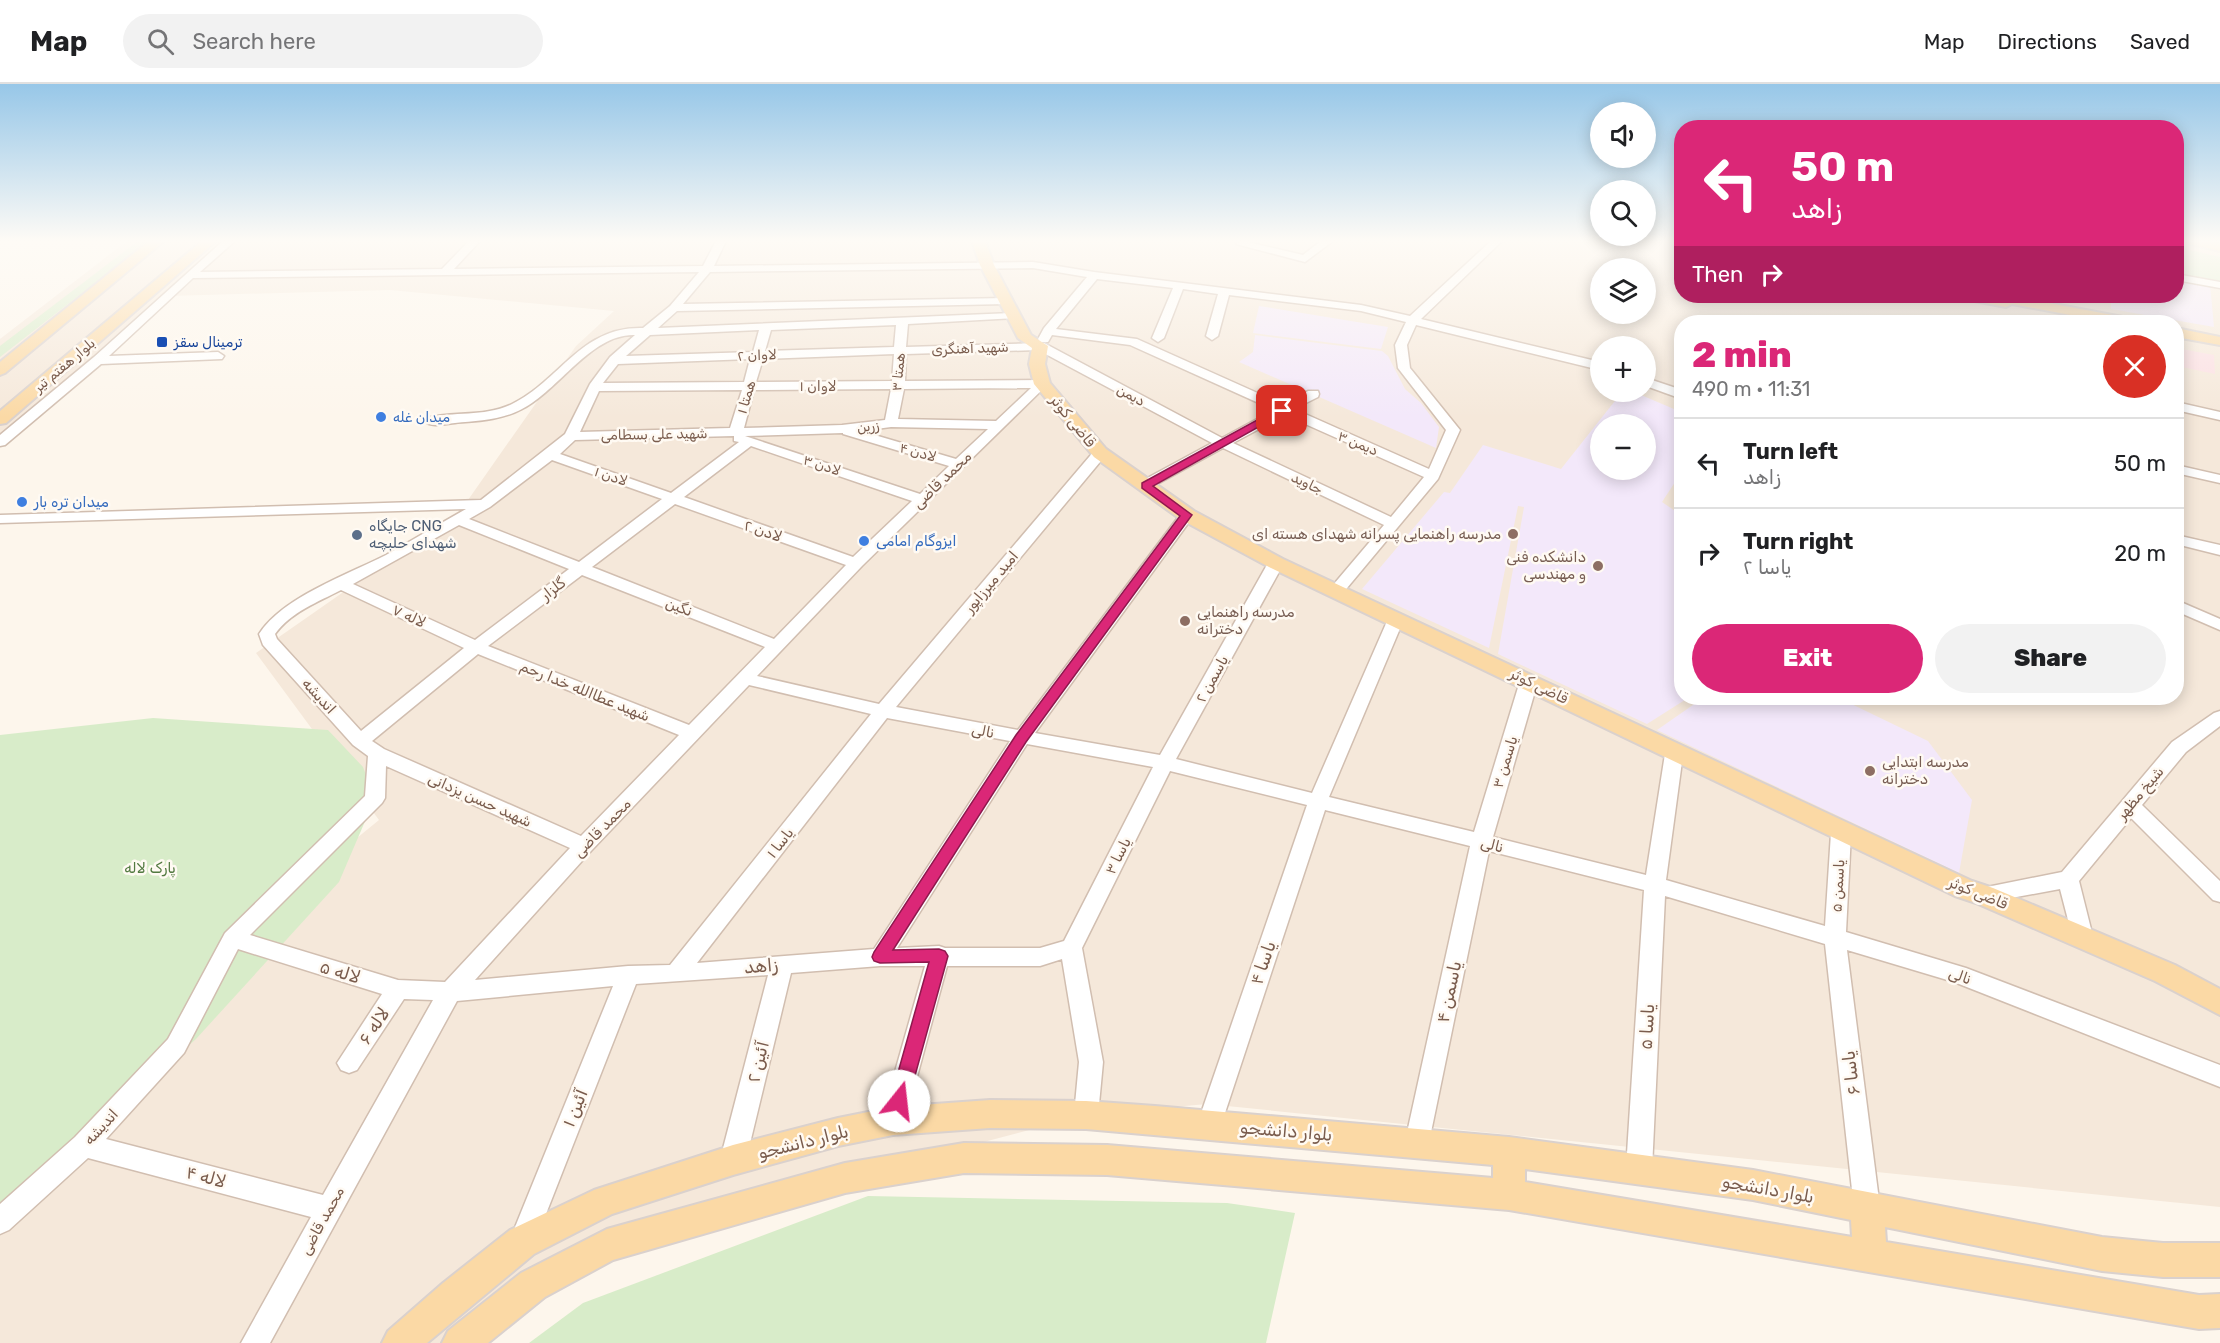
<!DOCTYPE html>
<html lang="en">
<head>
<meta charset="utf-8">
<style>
  body { margin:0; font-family:Rubik,"Noto Naskh Arabic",sans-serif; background:#f2f2f2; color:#202124; height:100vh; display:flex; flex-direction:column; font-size:22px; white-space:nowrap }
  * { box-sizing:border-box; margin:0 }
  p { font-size:20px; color:#757577 }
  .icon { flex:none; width:33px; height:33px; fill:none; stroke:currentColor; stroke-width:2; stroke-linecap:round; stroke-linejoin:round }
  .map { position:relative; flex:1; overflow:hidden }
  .sheet { position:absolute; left:1674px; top:231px; width:510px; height:390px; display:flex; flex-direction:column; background:#fff; border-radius:24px; box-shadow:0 3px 15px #0003 }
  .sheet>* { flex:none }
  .banner { position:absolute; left:1674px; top:36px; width:510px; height:183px; border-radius:24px; box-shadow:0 3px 15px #0003; background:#db2777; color:#fff; overflow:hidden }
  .tools { position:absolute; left:1590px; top:18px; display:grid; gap:12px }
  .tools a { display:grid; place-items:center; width:66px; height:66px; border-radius:50%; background:#fff; box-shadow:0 3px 15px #0003; font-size:30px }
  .pin { position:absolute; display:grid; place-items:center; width:51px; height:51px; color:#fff; margin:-26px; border-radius:12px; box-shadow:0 3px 9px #0006 }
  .me { position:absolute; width:66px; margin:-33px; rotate:16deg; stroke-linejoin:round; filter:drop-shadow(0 0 4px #0008) }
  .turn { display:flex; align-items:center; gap:21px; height:126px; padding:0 18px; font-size:27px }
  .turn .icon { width:78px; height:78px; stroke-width:2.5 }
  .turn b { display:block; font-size:42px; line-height:51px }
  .then { display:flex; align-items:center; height:57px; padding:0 18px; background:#0003; gap:12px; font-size:22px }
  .round { display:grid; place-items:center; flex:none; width:63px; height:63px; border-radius:32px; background:#f2f2f2 }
  .summary { display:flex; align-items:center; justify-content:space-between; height:102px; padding:0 18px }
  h1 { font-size:36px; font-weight:800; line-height:45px; color:#db2777 }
  .action { display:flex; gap:12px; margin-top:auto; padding:12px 18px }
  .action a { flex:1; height:69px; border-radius:36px; background:#db2777; color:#fff; font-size:24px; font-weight:800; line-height:69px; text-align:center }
  .action a+a { background:#f2f2f2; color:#202124 }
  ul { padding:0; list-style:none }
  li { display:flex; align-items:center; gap:18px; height:90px; padding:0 18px; border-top:2px solid #e0e0e0 }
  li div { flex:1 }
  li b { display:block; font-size:22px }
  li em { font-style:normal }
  header { display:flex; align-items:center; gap:36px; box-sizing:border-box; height:84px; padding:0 30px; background:#fff; border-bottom:2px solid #e0e0e0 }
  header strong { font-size:28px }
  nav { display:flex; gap:33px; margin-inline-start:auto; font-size:21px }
  .search { width:420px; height:54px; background:#f2f2f2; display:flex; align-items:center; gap:15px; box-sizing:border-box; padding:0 21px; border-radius:33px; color:#757577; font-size:22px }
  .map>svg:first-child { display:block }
  .residential { fill:#f5e8da; fill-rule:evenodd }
  .education { fill:#f3e8fa; fill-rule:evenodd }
  .medical { fill:#fbdfe3 }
  .green { fill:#d8ecc9 }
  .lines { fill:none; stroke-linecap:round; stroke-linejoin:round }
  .minor-casing { stroke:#d1beb0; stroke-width:3 }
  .major-casing { stroke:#dad1cd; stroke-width:4 }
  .minor { fill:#fff; fill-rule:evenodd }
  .major { fill:#fbd9a5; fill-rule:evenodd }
  .route { fill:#db2777; stroke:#8e194d; stroke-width:1.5 }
  .transit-dot { fill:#1a4fb4; stroke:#fffaf3; stroke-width:2 }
  .shop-dot { fill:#3f7fe0; stroke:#fffaf3; stroke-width:2 }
  .education-dot { fill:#8d6e63; stroke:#fffaf3; stroke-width:2 }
  .service-dot { fill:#5c6f8a; stroke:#fffaf3; stroke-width:2 }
  .labels { text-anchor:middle; stroke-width:5; stroke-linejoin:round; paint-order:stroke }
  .far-transit-label { font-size:14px; fill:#164399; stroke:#fffaf3; text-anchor:start }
  .far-street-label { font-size:14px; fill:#7a5c4d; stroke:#fffaf3 }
  .far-shop-label { font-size:14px; fill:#366cbe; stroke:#fffaf3; text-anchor:start }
  .street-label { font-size:15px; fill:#7a5c4d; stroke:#fffaf3 }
  .shop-label { font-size:15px; fill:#366cbe; stroke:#fffaf3; text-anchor:start }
  .service-label { font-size:15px; fill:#4e5e75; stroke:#fffaf3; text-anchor:start }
  .education-label { font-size:15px; fill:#785e54; stroke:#fffaf3; text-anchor:end }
  .park-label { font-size:15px; fill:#537a41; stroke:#fffaf3 }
  .near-street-label { font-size:18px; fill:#7a5c4d; stroke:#fffaf3 }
</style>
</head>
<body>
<header>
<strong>Map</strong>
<div class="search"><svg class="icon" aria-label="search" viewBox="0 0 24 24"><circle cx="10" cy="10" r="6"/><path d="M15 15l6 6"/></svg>Search here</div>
<nav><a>Map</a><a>Directions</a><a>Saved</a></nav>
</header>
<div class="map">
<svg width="2220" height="1259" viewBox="0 0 2220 1259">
  <rect width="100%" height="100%" fill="#fdf6ec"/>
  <path class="residential" d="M127,157h1554l1,55h494l1,-55h43v966l-1013,-103 -121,11 -376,99 -193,94 -41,35h-476v-117l233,-287 146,-119 -123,-167 205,-143 115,-164 38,-35 -224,-21 -222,6 -168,148v-105zM1600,184h46v46h-46zM1682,238h494v376h-494zM1600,262h46v46h-46zM1600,340h46v46h-46z"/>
  <g class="education">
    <path d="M2177,194l33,6 4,43 -103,-18v-13h65z"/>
    <path d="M1259,222l98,16 31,5 -7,22 -128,-16z"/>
    <path d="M1255,251l127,16 6,5 17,33 16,14 18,24 -3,21 -197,-86 14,-10z"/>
    <path d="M1622,308h12l47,20v61l-19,29 19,13 1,183h6l-41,26 -149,-70 26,-147 -6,-1 -29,142 -127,-59 82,-97 6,1 33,-48 78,24zM1646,340v46h-46v-46z"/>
    <path d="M1703,614h136l89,43 44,59 -13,73 -302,-143z"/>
  </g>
  <path class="medical" d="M2176,264l38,7 1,19 -38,-8z"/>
  <g class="green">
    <path d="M138,157h11l-149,116v-11z"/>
    <path d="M2176,163l44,10v25l-43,-8z"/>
    <path d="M153,634l175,12 35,37 12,31 -36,84 -143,157 -196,174v-478z"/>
    <path d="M868,1112l359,7 68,10 -29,130h-737l54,-40z"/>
  </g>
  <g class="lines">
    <defs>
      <g id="minor">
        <path d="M223,157h12l-35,31 242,-3 27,-28h11l-26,28 249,-3 13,-25h10l-12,25 319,-4 61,10 267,33 49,11 81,-75h11l-81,78 179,43v8l-184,-45 -9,20 3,23 50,62 -22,49 -96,115h-12l-2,-3 56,-66 -161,-77 -73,40h-10l-2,-3 2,-3 72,-39 -174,-93 -132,4 -1,27 137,-1 6,4 -186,182 -105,110 122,28 216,-254h10l2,3 -2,3 -209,251 122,23 164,-218h10l2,3 -2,3 -157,215 125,22 108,-192 2,-3h12l2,3 -108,196 136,34 76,-174 2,-4h12l2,4 -75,178 145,35 46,-151 3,-4h12l3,4 -45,156 153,38 19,-121 2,-5 7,-1 7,1 2,5 -17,126 159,46 6,-93 3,-5 7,-2 7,2 3,5 -5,99 120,36 254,97v22l-266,-105 -107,-32 33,258 -4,9 -9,4 -9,-4 -4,-9 -29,-264 -160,-48 -13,273 -4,8 -9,4 -9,-4 -4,-8 18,-279 -155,-39 -60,291 -3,8 -9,4 -9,-4 -3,-8 65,-296 -145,-36 -104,315 -3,8 -9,3 -9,-3 -3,-8 110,-320 -137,-34 -88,177 21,114 -5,53 -3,8 -9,3 -9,-3 -3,-8 5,-53 -17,-103 -22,7h-93l-42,155 -3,8 -9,3 -9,-3 -3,-8 44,-155h-45l-89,7 -45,187 -4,8 -9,4 -9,-4 -4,-8 48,-185 -132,9 -101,258 -4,9 -9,4 -9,-4 -4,-9 104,-256 -156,15 -187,342h-29l70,-126 -223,-59 -79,72 -9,4v-30l75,-67 93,-98 57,-106 140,-137 3,-40 -15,-11 -90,-100 -4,-11c24,-37 88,-59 127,-79 27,-15 53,-31 80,-46l-466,14v-8l481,-15 84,-66 25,-50 20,-27 25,-22c-43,-2 -76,55 -113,74 -20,11 -45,12 -67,14 -10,1 -24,5 -31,-2l2,-3c28,-7 59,-1 86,-14 49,-24 69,-78 131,-76l27,-22 29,-34 -506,6 -84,78 109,-4 6,4 -2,3 -121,5 -96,81 -5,1v-11l94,-78zM1033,184l54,9 -43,51 -6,11 2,3h8l4,-7 78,10 144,65 -52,28 -178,-95 -138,4 2,-23 108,-6v-4l-4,-1 -354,15 19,-17 329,-7 6,-3 -6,-3 -323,6 27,-32zM1097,195l76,9 -21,50 6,4 6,-4 19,-49 35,5 -12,42 6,4 6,-4 11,-41 132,16 45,11 -11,23 3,23 48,62 -17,39 -135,-60 24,-12 1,-3 -1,-3h-10l-24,14 -147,-66 -81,-10zM896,241l-2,22 -129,4 6,-21zM759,246l-6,22 -127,4 24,-21zM894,270l-2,27 -136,1 7,-23zM750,275l-6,23 -141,1 15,-19zM1031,304l-35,33 -98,-2 6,-30zM891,305l-6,31 -43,5 -98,3 10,-38zM742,306l-12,38 -150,4 19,-41zM1285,331l139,62 -33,40 -158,-74zM891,343l97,2 -32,30 -95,-28zM843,349v1l106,32 -29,28 -175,-58zM734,352v5l5,1 -68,51 -111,-39 15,-14zM751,362l161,55 -59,56 -169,-60zM552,376l110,39 -83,63 -110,-43 21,-12zM675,420l171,61 -72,74 -182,-72zM459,441l110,44 -94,71 -122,-56zM582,491l183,72 -76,78 -201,-79zM341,506l123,58 -103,83 -84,-92 -2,-5c16,-22 43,-32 66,-44zM478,570l201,81 -98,101 -197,-87 -12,-8zM749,601l122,29 -201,251 -42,1 -153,14 116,-129zM887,634l123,23 -136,208 -177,14zM1027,660l126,23 -89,174 -24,7h-95l-6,-2 -42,2zM386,682l184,82 -125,134 -47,-2 -148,-45 132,-132 3,-5zM238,865l144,45 -45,69 4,7 8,3 8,-3 47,-71 29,1 -110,195 -217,-56 78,-86z"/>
        <path d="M1243,157l60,14 18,-14h12l-28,21 -69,-18z"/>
        <path d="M2176,190l44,8v6l-44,-8z"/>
        <path d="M1646,294l36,12v9l-36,-13z"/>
        <path d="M2176,318l44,10v8l-44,-10z"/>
        <path d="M2176,381l44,10v8l-44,-10z"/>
        <path d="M2176,451l44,10v10l-44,-11z"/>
        <path d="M2176,516l44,19v11l-44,-19z"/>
        <path d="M2220,627v15l-34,26 -44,53 78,76v21l-7,-2 -82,-82 -52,63 14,56 -3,6 -8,3 -8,-3 -14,-54 -76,14 -7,-2 -3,-6 3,-6 85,-17 110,-130 42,-29z"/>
      </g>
      <g id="major">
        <path d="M149,157h15l-159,132 -5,2v-13z"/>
        <path d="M202,157h14l-210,182 -6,1v-13z"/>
        <path d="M972,157h13l9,24 37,70 17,11 -3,18 5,19 56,66 88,62 89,48 689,322 21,7 182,77 45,24v26l-65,-34 -179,-78 -21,-7 -686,-329 -89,-48 -86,-62 -60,-73 -5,-20 3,-16 -14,-10 -38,-73z"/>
        <path d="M2190,157l30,2v8l-29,-7z"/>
        <path d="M1962,212h50l116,22 7,4h-27l-96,-18 -6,3 -42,-8z"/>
        <path d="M2176,244l44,9v8l-44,-8z"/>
        <path d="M990,1016l96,1 69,5 354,31 244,33 349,67 61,6h57v34h-57l-61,-6 -217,-44 1,15 313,53 21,-1v34l-21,1 -690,-119 -402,-35 -143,-2 -119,20 -232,67 -68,37 -57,46h-46l6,-12 73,-58 86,-44 238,-66 119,-20 143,2 386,33v-13l-407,-36 -96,-1 -97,7 -55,11 -105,29 -121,39 -78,40 -107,89h-45l6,-12 55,-48 67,-53 84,-40 139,-45 105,-27 55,-11zM1525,1085l228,31 98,20 1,17 -327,-55z"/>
      </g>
    </defs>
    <use href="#minor" class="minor-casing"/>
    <use href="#major" class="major-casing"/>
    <use href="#minor" class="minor"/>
    <use href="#major" class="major"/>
  </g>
  <linearGradient id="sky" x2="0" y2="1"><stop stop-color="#97c7e8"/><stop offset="0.47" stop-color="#fefbf6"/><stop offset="1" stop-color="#fefbf6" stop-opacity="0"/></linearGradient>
  <rect width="2220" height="334" fill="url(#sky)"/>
  <path class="route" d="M1279,324l8,3 -134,75 39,29 -166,227 -133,208 46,-1 6,2 3,5 -40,145 -3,5 -6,3 -7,-3 -2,-5 39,-139 -49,1 -6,-2 -2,-4 2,-5 142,-217 164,-219 -38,-28v-5z"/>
  <rect class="transit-dot" x="156" y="252" width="12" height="12" rx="3"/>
  <g class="shop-dot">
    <circle cx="381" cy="333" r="6"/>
    <circle cx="22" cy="418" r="6"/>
    <circle cx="864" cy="457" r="6"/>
  </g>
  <g class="education-dot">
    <circle cx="1513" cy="450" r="6"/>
    <circle cx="1598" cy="482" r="6"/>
    <circle cx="1185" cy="537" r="6"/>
    <circle cx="1870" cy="687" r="6"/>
  </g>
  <circle class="service-dot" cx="357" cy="451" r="6"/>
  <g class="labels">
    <g class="far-transit-label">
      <text x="174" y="263">ترمینال سقز</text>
    </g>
    <g class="far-street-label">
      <text transform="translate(970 264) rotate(-2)" y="5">شهید آهنگری</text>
      <text transform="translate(757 271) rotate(-2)" y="5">لاوان ۲</text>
      <text transform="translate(64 281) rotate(-40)" y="5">بلوار هفتم تیر</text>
      <text transform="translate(898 288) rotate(-84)" y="5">همتا ۳</text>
      <text x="818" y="307">لاوان ۱</text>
      <text transform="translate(1131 311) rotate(28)" y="5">دیمن</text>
      <text transform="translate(746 313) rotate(-74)" y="5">همتا ۱</text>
      <text transform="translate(868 342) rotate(-7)" y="5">زرین</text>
      <text transform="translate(654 350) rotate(-1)" y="5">شهید علی بسطامی</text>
      <text transform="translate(1358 359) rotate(23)" y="5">دیمن ۳</text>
      <text transform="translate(918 368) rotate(16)" y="5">لادن ۴</text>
      <text transform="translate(822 381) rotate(18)" y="5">لادن ۳</text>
      <text transform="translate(611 392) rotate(18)" y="5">لادن ۱</text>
      <text transform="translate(1307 399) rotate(25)" y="5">جاوید</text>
    </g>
    <g class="far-shop-label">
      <text x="393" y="338">میدان غله</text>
    </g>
    <g class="street-label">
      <text transform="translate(1073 337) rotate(51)" y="5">قاضی کوثر</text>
      <text transform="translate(942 396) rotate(-44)" y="5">محمد قاضی</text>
      <text transform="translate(763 447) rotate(19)" y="5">لادن ۲</text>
      <text transform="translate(991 498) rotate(-50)" y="5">امید میرزاپور</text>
      <text transform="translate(553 505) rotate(-37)" y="5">گلزار</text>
      <text transform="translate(679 523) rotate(21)" y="5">نگین</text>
      <text transform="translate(409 532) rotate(25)" y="5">لاله ۷</text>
      <text transform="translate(1212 595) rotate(-61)" y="5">یاسمن ۲</text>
      <text transform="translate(1539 602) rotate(26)" y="5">قاضی کوثر</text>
      <text transform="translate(585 607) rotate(22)" y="5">شهید عطاالله خدا رحم</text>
      <text transform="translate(319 612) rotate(48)" y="5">اندیشه</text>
      <text transform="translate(983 647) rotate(11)" y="5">نالی</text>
      <text transform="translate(1505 678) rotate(-73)" y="5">یاسمن ۳</text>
      <text transform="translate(2140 709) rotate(-50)" y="5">شیخ مظهر</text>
      <text transform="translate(480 716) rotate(24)" y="5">شهید حسن یزدانی</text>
      <text transform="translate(602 744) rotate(-46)" y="5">محمد قاضی</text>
      <text transform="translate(780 759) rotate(-52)" y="5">یاسا ۱</text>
      <text transform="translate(1492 761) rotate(14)" y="5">نالی</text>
      <text transform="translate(1118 772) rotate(-63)" y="5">یاسا ۳</text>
      <text transform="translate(1838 802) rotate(-87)" y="5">یاسمن ۵</text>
      <text transform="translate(1978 809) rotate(22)" y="5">قاضی کوثر</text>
      <text transform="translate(1960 892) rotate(19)" y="5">نالی</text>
      <text transform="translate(101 1043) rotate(-47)" y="5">اندیشه</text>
      <text transform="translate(322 1137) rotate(-61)" y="5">محمد قاضی</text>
    </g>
    <g class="shop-label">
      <text x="34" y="423">میدان تره بار</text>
      <text x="876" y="462">ایزوگام امامی</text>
    </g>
    <g class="service-label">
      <text x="369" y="447">جایگاه CNG<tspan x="369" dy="17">شهدای حلبچه</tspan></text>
    </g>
    <g class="education-label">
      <text x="1501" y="455">مدرسه راهنمایی پسرانه شهدای هسته ای</text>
      <text x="1586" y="478">دانشکده فنی<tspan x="1586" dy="17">و مهندسی</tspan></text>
      <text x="1197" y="533" text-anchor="start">مدرسه راهنمایی<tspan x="1197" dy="17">دخترانه</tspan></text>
      <text x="1882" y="683" text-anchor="start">مدرسه ابتدایی<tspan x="1882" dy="17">دخترانه</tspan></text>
    </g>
    <g class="park-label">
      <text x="150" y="789">پارک لاله</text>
    </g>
    <g class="near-street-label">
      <text transform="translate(1263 879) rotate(-71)" y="6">یاسا ۴</text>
      <text transform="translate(761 882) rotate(-5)" y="6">زاهد</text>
      <text transform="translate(340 888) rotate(17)" y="6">لاله ۵</text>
      <text transform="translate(1449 908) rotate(-78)" y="6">یاسمن ۴</text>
      <text transform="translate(374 942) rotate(-56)" y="6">لاله ۶</text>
      <text transform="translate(1647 943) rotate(-87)" y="6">یاسا ۵</text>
      <text transform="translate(758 978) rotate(-76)" y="6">آئین ۲</text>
      <text transform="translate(1851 989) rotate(-97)" y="6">یاسا ۶</text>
      <text transform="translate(575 1024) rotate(-68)" y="6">آئین ۱</text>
      <text transform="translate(1286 1047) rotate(5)" y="6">بلوار دانشجو</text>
      <text transform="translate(803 1058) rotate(-14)" y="6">بلوار دانشجو</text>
      <text transform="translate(206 1093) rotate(15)" y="6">لاله ۴</text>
      <text transform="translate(1768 1105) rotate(10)" y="6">بلوار دانشجو</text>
    </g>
  </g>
</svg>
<div class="tools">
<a><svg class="icon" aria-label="sound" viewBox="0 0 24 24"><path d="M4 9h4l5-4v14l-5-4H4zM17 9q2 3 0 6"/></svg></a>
<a><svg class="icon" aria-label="search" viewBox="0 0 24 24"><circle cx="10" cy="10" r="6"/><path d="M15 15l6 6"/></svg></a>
<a><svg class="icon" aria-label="layers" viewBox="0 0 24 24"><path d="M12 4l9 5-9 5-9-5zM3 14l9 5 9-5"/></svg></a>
<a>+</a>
<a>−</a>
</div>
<div class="pin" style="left:1282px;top:327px;background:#d93025"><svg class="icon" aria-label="arrive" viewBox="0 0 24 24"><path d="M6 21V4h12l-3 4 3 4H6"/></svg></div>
<svg class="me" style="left:899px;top:1017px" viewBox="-20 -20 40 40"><circle r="19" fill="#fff"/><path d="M0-13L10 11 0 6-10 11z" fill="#db2777"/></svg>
<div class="banner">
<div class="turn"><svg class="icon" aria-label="left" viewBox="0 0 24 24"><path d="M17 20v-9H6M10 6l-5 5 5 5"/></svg><div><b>50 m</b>زاهد</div></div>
<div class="then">Then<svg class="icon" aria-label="right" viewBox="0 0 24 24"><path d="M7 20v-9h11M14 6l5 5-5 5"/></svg></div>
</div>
<section class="sheet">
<div class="summary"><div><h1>2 min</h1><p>490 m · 11:31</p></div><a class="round" style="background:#d93025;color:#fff"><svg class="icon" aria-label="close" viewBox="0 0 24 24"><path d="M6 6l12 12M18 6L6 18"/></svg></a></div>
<ul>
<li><svg class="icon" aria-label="left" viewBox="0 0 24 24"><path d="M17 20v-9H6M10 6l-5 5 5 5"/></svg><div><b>Turn left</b><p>زاهد</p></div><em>50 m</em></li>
<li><svg class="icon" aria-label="right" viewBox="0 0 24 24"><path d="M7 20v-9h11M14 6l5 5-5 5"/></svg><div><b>Turn right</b><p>یاسا ۲</p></div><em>20 m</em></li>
</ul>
<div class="action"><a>Exit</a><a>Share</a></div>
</section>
</div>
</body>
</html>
